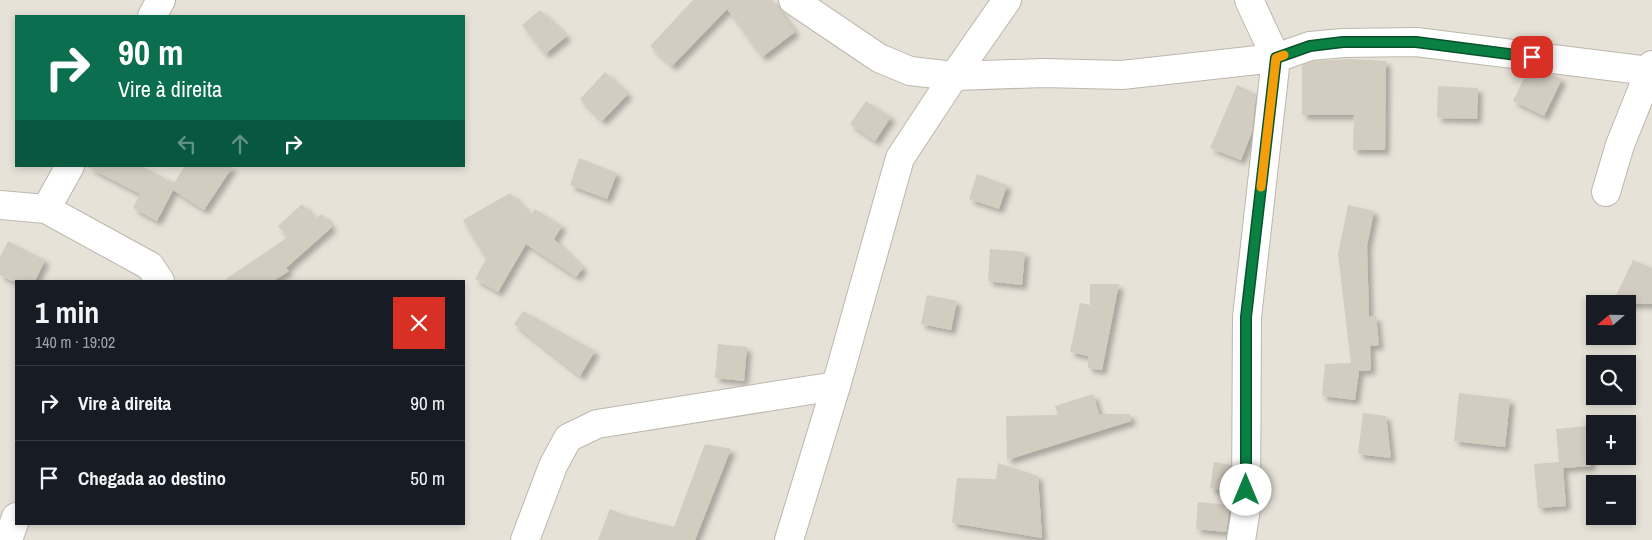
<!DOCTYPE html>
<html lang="pt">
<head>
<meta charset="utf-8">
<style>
  body { margin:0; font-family:"Archivo Narrow",sans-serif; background:#20242c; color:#f1f3f6; height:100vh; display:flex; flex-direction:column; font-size:19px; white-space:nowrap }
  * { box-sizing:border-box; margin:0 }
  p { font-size:16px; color:#9ea1a6 }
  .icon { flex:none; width:28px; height:28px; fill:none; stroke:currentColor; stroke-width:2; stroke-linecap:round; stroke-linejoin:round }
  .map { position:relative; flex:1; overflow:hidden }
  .details { position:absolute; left:15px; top:280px; width:450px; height:245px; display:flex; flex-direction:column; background:#171b24; border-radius:0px; box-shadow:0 2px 8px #0003 }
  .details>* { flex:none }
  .banner { position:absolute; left:15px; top:15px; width:450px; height:152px; border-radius:0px; box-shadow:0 2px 8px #0003; background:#0b6e4f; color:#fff; overflow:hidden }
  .needle { width:32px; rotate:250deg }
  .controls { position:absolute; left:1586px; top:295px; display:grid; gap:10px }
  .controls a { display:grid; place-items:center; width:50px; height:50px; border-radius:0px; background:#171b24; box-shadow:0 2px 8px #0003; font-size:25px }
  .pin { position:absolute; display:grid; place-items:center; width:42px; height:42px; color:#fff; margin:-21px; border-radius:10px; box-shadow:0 2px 8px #0006 }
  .me { position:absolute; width:55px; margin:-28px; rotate:0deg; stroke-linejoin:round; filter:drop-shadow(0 0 4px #0008) }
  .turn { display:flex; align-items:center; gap:18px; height:105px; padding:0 20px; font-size:22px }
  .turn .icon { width:65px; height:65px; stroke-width:2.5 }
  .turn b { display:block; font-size:35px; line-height:42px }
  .lanes { display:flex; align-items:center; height:48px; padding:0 20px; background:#0003; justify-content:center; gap:25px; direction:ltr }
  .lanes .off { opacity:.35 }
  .round { display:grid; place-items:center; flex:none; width:52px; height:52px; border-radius:0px; background:#20242c }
  .head { display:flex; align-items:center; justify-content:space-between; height:85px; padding:0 20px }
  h1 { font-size:30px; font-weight:800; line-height:38px }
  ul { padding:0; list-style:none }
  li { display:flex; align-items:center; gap:15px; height:75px; padding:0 20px; border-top:1px solid #363941 }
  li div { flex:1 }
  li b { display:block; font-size:19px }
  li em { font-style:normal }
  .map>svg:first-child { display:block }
  .residential { fill:#e6e2d8; fill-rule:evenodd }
  .building { fill:#d3ccc0; filter:url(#shadow) }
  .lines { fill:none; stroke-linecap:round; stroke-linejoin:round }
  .street-casing { stroke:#bdb8ad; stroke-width:30 }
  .street { stroke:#fff; stroke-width:28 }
  .route-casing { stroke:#07532c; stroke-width:12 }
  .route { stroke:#0b8043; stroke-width:9 }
  .slow { stroke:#f59e0b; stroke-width:9 }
</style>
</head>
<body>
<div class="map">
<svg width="1652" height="540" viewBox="0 0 1652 540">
  <defs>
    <filter id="shadow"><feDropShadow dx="4.5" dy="4.5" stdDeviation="2.5" flood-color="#0004"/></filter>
  </defs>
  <rect width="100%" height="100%" fill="#f3f0e9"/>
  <path class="residential" d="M0,0h1652v540h-1652zM16,16h448v150h-448zM16,281h448v243h-448zM1595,304h33v32h-33zM1595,364h33v32h-33zM1595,424h33v32h-33zM1595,484h33v32h-33z"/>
  <g class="building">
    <path d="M693,0h79l23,32 -33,25 -35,-48 -55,57 -22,-20z"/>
    <path d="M540,10l27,26 -22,18 -23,-29z"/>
    <path d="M1351,59l35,2 -1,89h-32l1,-35h-52v-50l11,-4z"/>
    <path d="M605,72l23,22 -26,27 -22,-22z"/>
    <path d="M1527,72l26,3 9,4 -18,37 -31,-15z"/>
    <path d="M1237,85l19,9 -4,38 -11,28 -31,-12z"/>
    <path d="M1438,86l40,2 -1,31 -40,-1z"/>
    <path d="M866,101l25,16 -16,24 -25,-17z"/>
    <path d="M579,158l38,15 -10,26 -37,-14z"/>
    <path d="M86,166h55l33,17 11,-17h48l-29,44 -31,-20 -16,31 -24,-13 7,-14z"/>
    <path d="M977,174l30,11 -8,24 -30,-10z"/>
    <path d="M510,193l21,22 4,-6 27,17 -8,13 29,29 -7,9 -50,-33 -28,48 -23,-13 11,-20 -23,-39z"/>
    <path d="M302,204l13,15 7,-5 10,13 -46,41 3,3 -16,10h-50l65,-44 -10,-11z"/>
    <path d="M1348,205l26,6 -7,35 2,71 7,-1 3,29 -9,1 1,24 -12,1 -4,29 -33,-4 3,-32 26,-1 -13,-109z"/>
    <path d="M8,241l37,19 -10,21h-23l-12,-6v-18z"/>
    <path d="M990,249l35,3 -3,33 -34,-4z"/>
    <path d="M1633,260l19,8v36h-40z"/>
    <path d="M1090,284h29l-17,86 -14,-2v-12l-18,-4 10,-49 10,2z"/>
    <path d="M927,295l30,6 -6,29 -30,-6z"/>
    <path d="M523,311l72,40 -15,25 -66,-52z"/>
    <path d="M718,344l29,3 -3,34 -29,-3z"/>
    <path d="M1459,393l51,6 -5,48 -51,-6z"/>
    <path d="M1093,394l6,20h31l1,7 -124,39 -1,-44 52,-1 -3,-9z"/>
    <path d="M1363,413l23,3 5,42 -33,-4z"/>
    <path d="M1588,426l3,40 -28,2 3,38 -28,2 -4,-44 25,-2 -3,-33z"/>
    <path d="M705,444l26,5 -36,91h-97l12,-31 15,6 49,12z"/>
    <path d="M1214,462l17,3 -1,26 -20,-3z"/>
    <path d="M998,463l40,13 4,62 -90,-15 5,-45 39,1z"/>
    <path d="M1198,502l32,3 -4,27 -30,-3z"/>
  </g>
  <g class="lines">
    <defs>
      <g id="street">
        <path d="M793,0l86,58 31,13 44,5 90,-3 78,2 154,-17 34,-12 33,-3 73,-1 233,29"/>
        <path d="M152,16l9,-16"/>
        <path d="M1606,192l14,-47 32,-80"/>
        <path d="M0,205l46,4 104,57 10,15"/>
        <path d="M46,209l24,-43"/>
        <path d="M8,540l8,-23"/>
        <path d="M525,540l28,-74 15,-28 29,-14 239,-38"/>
        <path d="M789,540l47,-154 64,-228 54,-82 53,-76"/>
        <path d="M1241,540l5,-31 1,-192 29,-259 -27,-58"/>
      </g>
    </defs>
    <use href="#street" class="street-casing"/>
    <use href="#street" class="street"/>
  </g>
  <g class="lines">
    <defs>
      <path id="route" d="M1246,490v-173l30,-259 34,-12 33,-4h73l116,15"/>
    </defs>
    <use href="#route" class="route-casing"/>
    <use href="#route" class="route"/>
    <path class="slow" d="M1261,187l15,-129 8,-3"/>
  </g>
</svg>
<div class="controls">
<a><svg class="needle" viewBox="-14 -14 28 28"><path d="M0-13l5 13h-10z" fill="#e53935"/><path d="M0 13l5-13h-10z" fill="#9ea1a6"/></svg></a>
<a><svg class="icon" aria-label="search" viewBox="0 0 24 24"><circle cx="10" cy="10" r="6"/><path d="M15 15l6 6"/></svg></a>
<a>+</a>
<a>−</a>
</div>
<div class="pin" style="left:1532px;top:57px;background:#d93025"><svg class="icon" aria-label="arrive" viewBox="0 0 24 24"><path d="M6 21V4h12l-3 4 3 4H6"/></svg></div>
<svg class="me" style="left:1246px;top:490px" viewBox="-20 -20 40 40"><circle r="19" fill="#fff"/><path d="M0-13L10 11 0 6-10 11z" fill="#0b8043"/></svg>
<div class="banner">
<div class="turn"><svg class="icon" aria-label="right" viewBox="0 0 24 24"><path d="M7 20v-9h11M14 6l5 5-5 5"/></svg><div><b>90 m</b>Vire à direita</div></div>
<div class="lanes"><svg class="icon off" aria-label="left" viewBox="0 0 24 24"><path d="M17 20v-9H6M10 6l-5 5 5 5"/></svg><svg class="icon off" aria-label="ahead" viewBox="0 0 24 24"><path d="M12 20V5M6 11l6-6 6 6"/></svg><svg class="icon" aria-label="right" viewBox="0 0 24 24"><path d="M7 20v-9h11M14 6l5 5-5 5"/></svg></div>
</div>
<section class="details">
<div class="head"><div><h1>1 min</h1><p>140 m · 19:02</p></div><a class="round" style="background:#d93025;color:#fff"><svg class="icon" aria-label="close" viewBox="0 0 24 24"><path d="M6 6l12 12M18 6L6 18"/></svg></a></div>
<ul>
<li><svg class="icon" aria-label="right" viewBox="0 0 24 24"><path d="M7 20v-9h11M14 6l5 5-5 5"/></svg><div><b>Vire à direita</b></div><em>90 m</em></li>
<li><svg class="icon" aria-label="arrive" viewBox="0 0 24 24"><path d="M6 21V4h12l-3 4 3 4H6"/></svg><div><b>Chegada ao destino</b></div><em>50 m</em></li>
</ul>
</section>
</div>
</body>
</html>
